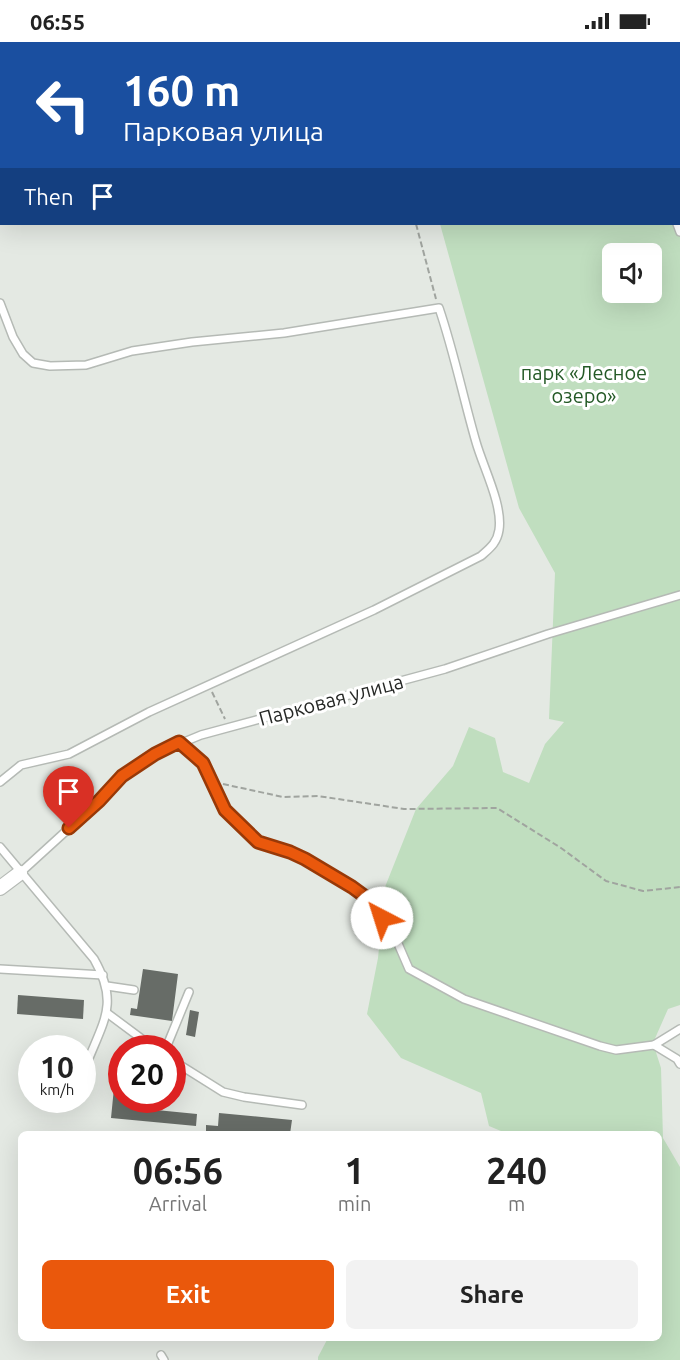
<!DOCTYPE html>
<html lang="en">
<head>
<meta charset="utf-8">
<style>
  body { margin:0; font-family:Ubuntu,sans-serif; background:#f2f2f2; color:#222; height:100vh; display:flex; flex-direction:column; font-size:22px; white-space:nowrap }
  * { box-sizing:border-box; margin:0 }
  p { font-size:20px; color:#767676 }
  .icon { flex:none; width:33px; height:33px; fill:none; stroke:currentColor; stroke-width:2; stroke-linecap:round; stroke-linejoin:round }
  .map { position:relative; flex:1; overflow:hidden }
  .panel { position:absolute; left:18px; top:1089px; width:644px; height:210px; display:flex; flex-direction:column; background:#fff; border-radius:9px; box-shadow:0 6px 24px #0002 }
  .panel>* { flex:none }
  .top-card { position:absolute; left:0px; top:0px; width:681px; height:183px; box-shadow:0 6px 24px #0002; background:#1a4fa0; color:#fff; overflow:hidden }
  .controls { position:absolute; left:602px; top:201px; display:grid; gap:12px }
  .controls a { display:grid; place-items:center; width:60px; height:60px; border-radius:9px; background:#fff; box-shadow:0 6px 24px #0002; font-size:30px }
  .speed { position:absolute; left:18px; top:993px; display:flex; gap:12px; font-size:30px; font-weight:700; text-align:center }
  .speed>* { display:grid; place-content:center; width:78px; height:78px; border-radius:50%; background:#fff; box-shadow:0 6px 24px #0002; line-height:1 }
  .speed small { font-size:15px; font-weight:400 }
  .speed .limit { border:9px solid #d22; background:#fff; color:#111 }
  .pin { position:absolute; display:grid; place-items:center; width:51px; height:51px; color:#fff; margin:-62px -26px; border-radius:50% 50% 50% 0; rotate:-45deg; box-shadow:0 0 6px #0007 }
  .pin .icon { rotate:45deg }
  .me { position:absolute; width:66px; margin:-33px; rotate:320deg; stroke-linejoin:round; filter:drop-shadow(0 0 4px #0008) }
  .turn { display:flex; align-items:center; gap:21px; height:126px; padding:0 24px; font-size:27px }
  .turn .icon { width:78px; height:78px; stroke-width:2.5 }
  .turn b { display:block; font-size:42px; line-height:51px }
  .then { display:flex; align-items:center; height:57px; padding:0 24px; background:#0003; gap:12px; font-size:22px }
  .eta { display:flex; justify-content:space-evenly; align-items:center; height:102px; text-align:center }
  .eta b { font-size:36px; font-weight:600; line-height:42px }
  .primary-button { display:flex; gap:12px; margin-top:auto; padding:12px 24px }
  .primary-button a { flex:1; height:69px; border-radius:9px; background:#ea580c; color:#fff; font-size:24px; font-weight:600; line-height:69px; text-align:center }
  .primary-button a+a { background:#f2f2f2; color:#222 }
  .status { display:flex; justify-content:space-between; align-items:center; height:42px; padding:0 30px; background:#fff; direction:ltr }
  .status svg { height:16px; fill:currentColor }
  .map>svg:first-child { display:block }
  .green { fill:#c0debf; fill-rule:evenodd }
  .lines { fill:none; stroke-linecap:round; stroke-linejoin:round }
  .river { stroke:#799e78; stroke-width:20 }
  .building { fill:#676c67 }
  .lane-casing { stroke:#b5bab5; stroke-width:10 }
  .street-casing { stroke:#b5bab5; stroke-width:16 }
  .path { stroke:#a0a49f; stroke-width:2; stroke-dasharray:6 3; stroke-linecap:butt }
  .lane { stroke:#fff; stroke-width:7 }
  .street { stroke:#fff; stroke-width:14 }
  .route-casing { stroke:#983908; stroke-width:15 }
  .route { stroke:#ea580c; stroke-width:10 }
  .labels { text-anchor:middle; stroke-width:6; stroke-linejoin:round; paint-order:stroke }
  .park-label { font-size:20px; fill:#245926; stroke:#fff }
  .street-label { font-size:20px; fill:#262826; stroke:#fff }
</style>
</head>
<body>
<div class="status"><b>06:55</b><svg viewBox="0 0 49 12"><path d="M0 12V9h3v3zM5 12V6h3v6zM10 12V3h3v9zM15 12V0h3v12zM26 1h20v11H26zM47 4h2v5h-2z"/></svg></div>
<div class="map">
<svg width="680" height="1318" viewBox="0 0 680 1318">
  <rect width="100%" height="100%" fill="#e4e9e3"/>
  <g class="green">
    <path d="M0,0h162l3,1 -163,1 -1,163z"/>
    <path d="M389,0h291v963l-12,4 -15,34 8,25 2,70 17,29v193h-362v-3l10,-19h330v-204h-150l-19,-8 -8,-33 -80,-35 -34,-44 11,-56 7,-71 31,-78 37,-43 16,-39 26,11 8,34 26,11 16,-39 19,-22 -15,-3 6,-146 -36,-65 -79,-284h240v-180zM612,212h39v38h-39z"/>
  </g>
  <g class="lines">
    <g class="river">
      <path d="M243,2l1,-2"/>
      <path d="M0,115h2"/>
    </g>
  </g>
  <g class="building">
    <path d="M143,927l35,5 -6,47 -42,-6 1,-7 6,1z"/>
    <path d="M18,953l66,5 -1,19 -66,-5z"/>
    <path d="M190,968l9,2 -4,25 -9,-2z"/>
    <path d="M114,1046h8v12h25l-1,9 51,5 -1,12 -85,-8z"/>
    <path d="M219,1071l73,7 -2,14h-84v-9l12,1z"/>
  </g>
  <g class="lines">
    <defs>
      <g id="lane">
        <path d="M604,0l1,2"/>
        <path d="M677,182l3,8"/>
        <path d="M0,261l13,34 10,17 10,9 17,3 36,-1 46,-14 60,-9 92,-9 155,-25c15,44 24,89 37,134 7,25 27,63 23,88 -2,13 -9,18 -18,26l-107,54 -225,102 -80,42 -48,11 -21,17"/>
        <path d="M179,700l24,21 22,47 33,32 32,10 15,7 62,39 26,34 16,37 55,30 136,47 16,4 38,-5 26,-16"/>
        <path d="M0,805l94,112c25,44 10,61 -7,104l-5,3"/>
        <path d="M20,831l79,-72 23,-25 33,-22 46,-19 244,-66 103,-35 132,-39"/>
        <path d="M0,927l103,6"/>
        <path d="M107,944l27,4"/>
        <path d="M107,971l47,35"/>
        <path d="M654,1003l23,14 3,5"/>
        <path d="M166,1006l23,-56"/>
        <path d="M172,1018l51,32 21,5 58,8"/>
        <path d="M161,1313l3,5"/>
      </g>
      <path id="street" d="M0,846l20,-15"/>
    </defs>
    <use href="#lane" class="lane-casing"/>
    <use href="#street" class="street-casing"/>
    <g class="path">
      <path d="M121,0v2"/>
      <path d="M641,0v2"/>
      <path d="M207,2h3"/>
      <path d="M416,182l20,75"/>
      <path d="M212,650l13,27"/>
      <path d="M223,742l60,13 35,-1 86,13 93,-1 64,40 45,33 37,10 37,-4"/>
    </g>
    <use href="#lane" class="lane"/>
    <use href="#street" class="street"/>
  </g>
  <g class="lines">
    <defs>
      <path id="route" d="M69,786l30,-27 23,-25 33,-22 24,-12 24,21 22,47 33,32 32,10 15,7 47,28 15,11 15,20"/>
    </defs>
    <use href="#route" class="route-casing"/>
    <use href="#route" class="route"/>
  </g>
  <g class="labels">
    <g class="park-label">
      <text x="584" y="338">парк «Лесное<tspan x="584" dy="23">озеро»</tspan></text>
    </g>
    <g class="street-label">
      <text transform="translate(331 658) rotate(-15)" y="7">Парковая улица</text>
    </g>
  </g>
</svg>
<div class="controls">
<a><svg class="icon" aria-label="sound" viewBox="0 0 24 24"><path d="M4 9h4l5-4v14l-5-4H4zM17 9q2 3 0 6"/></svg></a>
</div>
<div class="speed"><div>10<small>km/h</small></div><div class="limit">20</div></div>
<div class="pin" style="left:69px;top:786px;background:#d93025"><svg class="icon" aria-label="arrive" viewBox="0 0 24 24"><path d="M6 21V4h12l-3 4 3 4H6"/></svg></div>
<svg class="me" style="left:382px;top:876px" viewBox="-20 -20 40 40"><circle r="19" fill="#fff"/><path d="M0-13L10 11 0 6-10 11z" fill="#ea580c"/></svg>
<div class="top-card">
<div class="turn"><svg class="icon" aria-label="left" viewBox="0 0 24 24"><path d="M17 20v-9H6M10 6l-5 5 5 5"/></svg><div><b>160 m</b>Парковая улица</div></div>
<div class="then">Then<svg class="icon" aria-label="arrive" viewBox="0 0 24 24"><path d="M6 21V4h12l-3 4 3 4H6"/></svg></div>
</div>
<section class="panel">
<div class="eta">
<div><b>06:56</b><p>Arrival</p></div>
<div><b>1</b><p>min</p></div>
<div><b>240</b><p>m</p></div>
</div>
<div class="primary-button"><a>Exit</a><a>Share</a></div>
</section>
</div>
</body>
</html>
